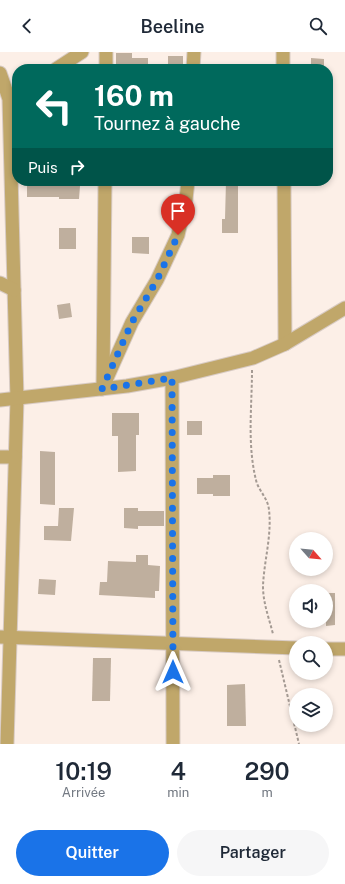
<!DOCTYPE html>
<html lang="fr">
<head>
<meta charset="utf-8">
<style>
  body { margin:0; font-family:"Public Sans",sans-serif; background:#f6f6f7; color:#1f2937; height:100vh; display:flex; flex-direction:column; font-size:15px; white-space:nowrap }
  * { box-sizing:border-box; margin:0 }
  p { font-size:13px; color:#747a83 }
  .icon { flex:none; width:22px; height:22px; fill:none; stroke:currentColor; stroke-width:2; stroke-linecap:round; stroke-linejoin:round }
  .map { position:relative; height:692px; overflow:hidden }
  .details { display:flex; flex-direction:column; background:#fff; flex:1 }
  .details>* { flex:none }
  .banner { position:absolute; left:12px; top:12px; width:321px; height:122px; border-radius:16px; box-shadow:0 2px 6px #0003; background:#00695c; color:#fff; overflow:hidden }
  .needle { width:26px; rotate:117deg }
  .buttons { position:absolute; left:289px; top:480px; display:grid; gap:8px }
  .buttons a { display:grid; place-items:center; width:44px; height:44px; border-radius:50%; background:#fff; box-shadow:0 2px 6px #0003; font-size:20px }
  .pin { position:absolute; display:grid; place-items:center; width:34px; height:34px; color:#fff; margin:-41px -17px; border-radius:50% 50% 50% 0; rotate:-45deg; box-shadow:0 0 4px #0007 }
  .pin .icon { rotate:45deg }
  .me { position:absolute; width:44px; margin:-22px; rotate:0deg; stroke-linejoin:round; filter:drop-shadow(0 0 3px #0008) }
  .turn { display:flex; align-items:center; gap:14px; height:84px; padding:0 16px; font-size:18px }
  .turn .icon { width:52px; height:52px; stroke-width:2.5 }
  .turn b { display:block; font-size:28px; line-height:34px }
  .then { display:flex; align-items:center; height:38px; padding:0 16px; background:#0003; gap:8px; font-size:15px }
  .eta { display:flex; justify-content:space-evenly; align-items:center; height:68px; text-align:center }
  .eta b { font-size:24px; font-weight:600; line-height:28px }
  .action { display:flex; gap:8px; margin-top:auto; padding:8px 16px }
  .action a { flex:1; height:46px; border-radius:24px; background:#1a73e8; color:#fff; font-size:16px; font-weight:600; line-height:46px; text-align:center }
  .action a+a { background:#f6f6f7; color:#1f2937 }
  header { display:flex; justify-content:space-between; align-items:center; height:52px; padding:0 16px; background:#fff; font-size:18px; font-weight:600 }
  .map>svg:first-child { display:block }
  .building { fill:#bfaf9e }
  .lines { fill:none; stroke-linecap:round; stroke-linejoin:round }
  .minor-casing { stroke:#d8cbc4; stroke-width:15 }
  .path { stroke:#a49a93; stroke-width:2; stroke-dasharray:3 2; stroke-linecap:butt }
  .minor { stroke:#c0a76a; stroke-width:13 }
  .route { stroke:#1a73e8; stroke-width:7; stroke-dasharray:0 12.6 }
</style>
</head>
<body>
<header><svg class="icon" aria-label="back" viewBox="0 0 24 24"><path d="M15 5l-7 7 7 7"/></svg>Beeline<svg class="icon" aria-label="search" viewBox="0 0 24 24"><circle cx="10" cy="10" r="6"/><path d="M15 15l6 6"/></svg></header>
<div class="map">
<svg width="345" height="692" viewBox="0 0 345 692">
  <rect width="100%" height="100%" fill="#fcefe7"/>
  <g class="building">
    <path d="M116,1h16v5h16v11h-32z"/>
    <rect x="168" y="4" width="15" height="13"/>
    <path d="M311,6l13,1v10h-13z"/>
    <path d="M226,129h12v52h-16v-14h3z"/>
    <path d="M27,134h53l-1,13h-20v-2h-32z"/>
    <rect x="59" y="176" width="17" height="21"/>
    <path d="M132,185h17v17l-17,-1z"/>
    <path d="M70,251l2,14 -13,2 -2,-14z"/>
    <path d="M112,361h27v22h-3v36l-18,1v-36h-6z"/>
    <rect x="187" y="369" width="15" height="14"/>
    <path d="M40,399l15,1v53l-15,-1z"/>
    <path d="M213,423h17v21h-17v-2h-16v-16h16z"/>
    <path d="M59,456h15l-3,33 -27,-1v-14h14z"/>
    <path d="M124,456h14v3h26v15h-26v3l-14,-1z"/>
    <path d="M136,503h12v10l12,1 -1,25h-4v7l-56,-3 1,-13h7l1,-21 28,1z"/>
    <path d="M39,527l17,1 -1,15 -17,-1z"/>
    <path d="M326,541h9v32l-9,1z"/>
    <path d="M93,606h18l-1,43h-18z"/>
    <path d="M245,632l1,42h-19v-41z"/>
  </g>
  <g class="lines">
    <defs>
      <g id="minor">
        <path d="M283,0v17"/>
        <path d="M56,17l26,-17"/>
        <path d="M106,17v-17"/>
        <path d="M193,17l1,-17"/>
        <path d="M0,21l9,26 8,300 -10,345"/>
        <path d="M284,129l1,163"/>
        <path d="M0,231l14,7"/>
        <path d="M172,326l1,366"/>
        <path d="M103,331l2,-202"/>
        <path d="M102,337l30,-67 25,-42 21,-45 8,-36 2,-18"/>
        <path d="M0,348l127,-14 45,-8 81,-20 32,-14 60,-36"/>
        <path d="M0,405h15"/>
        <path d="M0,585l296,11"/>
        <path d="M326,597h19"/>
      </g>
    </defs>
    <use href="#minor" class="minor-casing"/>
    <g class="path">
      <path d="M252,318c0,36 -5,74 4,110 2,10 12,18 13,30 3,25 -5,51 -6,76 0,17 6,32 10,48"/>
      <path d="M279,608l20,84"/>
    </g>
    <use href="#minor" class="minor"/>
  </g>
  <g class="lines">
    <path class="route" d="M173,620l-1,-294 -70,11 30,-67 25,-42 21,-45"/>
  </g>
</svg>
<div class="buttons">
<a><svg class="needle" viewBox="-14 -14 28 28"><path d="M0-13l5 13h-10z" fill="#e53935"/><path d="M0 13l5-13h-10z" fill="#747a83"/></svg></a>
<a><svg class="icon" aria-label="sound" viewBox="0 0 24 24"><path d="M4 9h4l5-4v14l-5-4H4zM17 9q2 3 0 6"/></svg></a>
<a><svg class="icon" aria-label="search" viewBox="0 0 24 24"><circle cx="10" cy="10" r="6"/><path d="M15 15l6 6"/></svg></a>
<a><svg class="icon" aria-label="layers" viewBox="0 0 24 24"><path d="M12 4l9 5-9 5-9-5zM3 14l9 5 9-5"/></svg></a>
</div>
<div class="pin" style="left:178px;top:183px;background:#d93025"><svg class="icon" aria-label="arrive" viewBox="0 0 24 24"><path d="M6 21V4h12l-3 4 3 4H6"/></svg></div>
<svg class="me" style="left:173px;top:620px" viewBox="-20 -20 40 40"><path d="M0-17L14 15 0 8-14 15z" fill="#1a73e8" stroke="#fff" stroke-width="4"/></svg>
<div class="banner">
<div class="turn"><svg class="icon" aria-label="left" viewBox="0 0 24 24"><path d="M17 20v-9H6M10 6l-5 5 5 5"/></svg><div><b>160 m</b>Tournez à gauche</div></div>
<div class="then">Puis<svg class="icon" aria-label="right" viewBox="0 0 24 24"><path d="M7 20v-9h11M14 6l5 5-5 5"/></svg></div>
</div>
</div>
<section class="details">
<div class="eta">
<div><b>10:19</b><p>Arrivée</p></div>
<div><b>4</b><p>min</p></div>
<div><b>290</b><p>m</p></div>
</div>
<div class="action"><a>Quitter</a><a>Partager</a></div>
</section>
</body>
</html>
